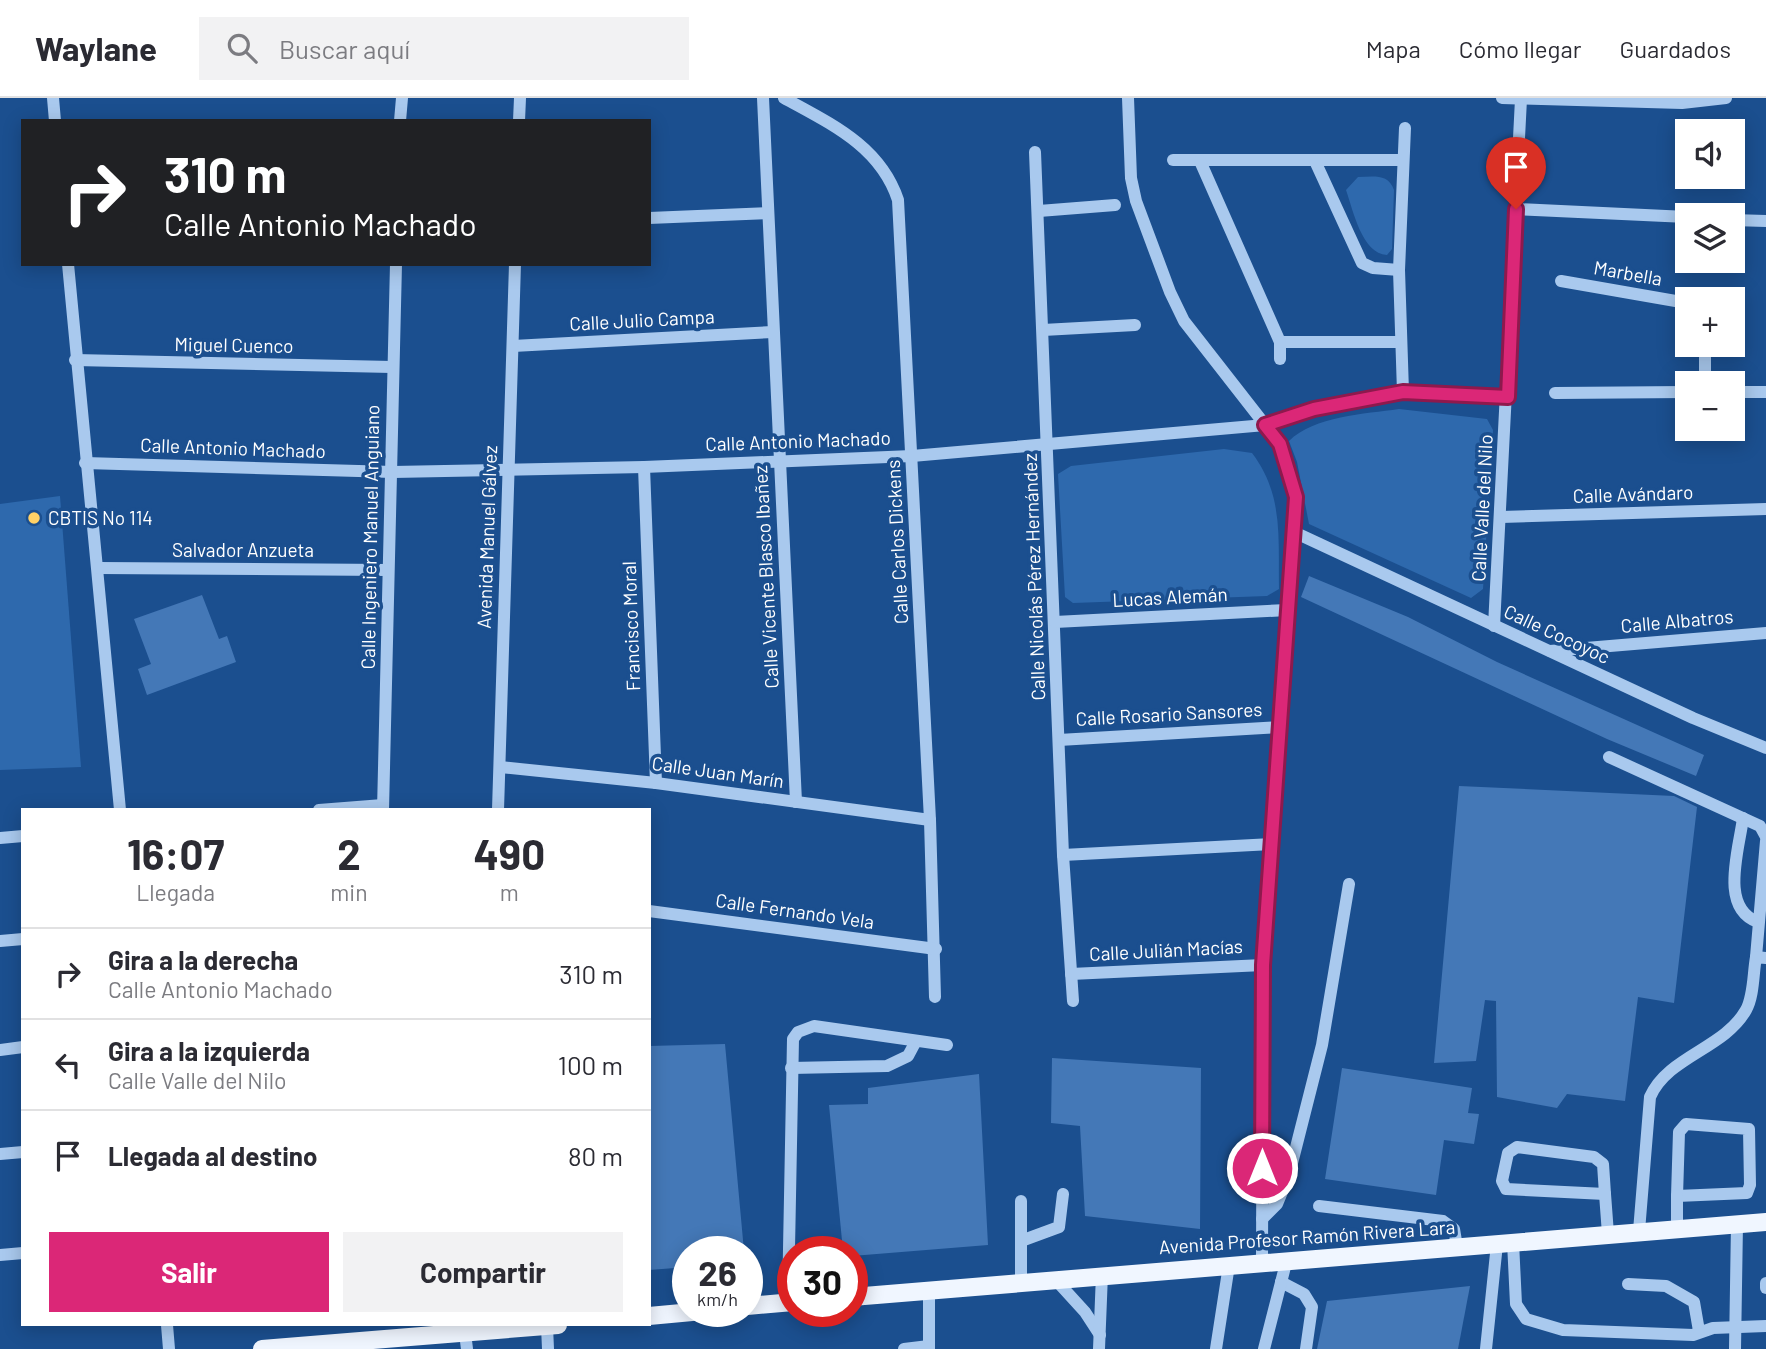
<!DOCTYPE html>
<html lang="es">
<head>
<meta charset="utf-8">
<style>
  body { margin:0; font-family:Barlow,sans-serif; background:#f2f2f3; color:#2b2b33; height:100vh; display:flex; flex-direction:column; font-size:26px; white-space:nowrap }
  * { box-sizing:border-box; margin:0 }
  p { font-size:23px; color:#7c7c81 }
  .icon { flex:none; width:38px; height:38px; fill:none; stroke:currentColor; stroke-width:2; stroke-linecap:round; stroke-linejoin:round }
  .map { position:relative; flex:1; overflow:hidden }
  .sheet { position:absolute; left:21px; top:710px; width:630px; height:518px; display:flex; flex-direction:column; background:#fff; border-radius:0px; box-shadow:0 4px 18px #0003 }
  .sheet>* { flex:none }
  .top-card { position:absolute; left:21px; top:21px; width:630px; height:147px; border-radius:0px; box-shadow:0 4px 18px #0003; background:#202124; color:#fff; overflow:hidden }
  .buttons { position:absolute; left:1675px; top:21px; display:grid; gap:14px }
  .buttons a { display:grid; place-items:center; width:70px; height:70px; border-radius:0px; background:#fff; box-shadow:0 4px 18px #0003; font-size:35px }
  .speed { position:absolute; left:672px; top:1138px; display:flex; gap:14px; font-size:35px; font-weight:700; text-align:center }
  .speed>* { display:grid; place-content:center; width:91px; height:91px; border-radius:50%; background:#fff; box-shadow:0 4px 18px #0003; line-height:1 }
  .speed small { font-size:18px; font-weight:400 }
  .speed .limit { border:10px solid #d22; background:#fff; color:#111 }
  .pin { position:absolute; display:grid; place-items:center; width:60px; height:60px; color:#fff; margin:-72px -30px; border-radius:50% 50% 50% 0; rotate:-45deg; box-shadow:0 0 7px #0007 }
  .pin .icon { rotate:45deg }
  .me { position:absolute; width:77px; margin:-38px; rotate:0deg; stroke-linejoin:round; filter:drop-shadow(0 0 5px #0008) }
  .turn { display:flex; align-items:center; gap:24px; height:147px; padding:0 28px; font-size:32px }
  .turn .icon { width:91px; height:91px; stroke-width:2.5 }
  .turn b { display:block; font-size:49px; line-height:60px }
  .eta { display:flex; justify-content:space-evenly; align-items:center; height:119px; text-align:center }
  .eta b { font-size:42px; font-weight:700; line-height:49px }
  .button { display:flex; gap:14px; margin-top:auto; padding:14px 28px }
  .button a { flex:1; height:80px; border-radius:0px; background:#db2777; color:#fff; font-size:28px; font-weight:700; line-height:80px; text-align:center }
  .button a+a { background:#f2f2f3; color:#2b2b33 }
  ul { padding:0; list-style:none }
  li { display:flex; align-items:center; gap:21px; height:91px; padding:0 28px; border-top:2px solid #e1e1e2 }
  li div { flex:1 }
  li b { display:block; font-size:26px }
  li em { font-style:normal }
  header { display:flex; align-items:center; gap:42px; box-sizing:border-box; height:98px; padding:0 35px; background:#fff; border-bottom:2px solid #e1e1e2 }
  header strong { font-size:33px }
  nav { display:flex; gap:38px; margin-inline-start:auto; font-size:24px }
  .search { width:490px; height:63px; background:#f2f2f3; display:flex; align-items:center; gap:18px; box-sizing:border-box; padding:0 24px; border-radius:0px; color:#7c7c81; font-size:26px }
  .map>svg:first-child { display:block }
  .green { fill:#2e69ad }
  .building { fill:#4478b7 }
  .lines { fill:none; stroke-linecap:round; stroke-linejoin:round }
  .minor { stroke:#a9c9ee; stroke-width:12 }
  .major { stroke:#f0f6ff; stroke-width:18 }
  .route-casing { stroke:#8e194d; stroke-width:18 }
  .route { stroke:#db2777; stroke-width:12 }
  .poi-dot { fill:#ffd166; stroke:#1b4f8f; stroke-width:2.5 }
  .labels { text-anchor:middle; stroke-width:7; stroke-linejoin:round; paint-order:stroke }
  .street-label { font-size:19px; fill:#fff; stroke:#1b4f8f }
  .poi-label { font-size:19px; fill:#fff; stroke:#1b4f8f; text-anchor:start }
</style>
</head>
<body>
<header>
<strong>Waylane</strong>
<div class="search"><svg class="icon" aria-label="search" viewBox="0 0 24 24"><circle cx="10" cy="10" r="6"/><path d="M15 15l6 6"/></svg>Buscar aquí</div>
<nav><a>Mapa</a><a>Cómo llegar</a><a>Guardados</a></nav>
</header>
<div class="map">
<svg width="1766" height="1251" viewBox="0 0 1766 1251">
  <rect width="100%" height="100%" fill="#1b4f8f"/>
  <g class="green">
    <path d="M1358,79c15,0 30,-4 36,13l-2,59 -5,6c-25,-1 -34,-45 -41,-65z"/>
    <path d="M1399,311l88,10 6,11 -10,159 -12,9 -162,-74 -12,-62 -8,-21c25,-25 76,-27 110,-32z"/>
    <path d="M1224,351l28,4c32,42 26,86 27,136l-12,7 -194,7 -8,-6 -7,-123 13,-8z"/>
    <path d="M60,398l21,271 -81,3v-266z"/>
  </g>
  <g class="building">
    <path d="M1309,478l99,41 89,45 207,93 -8,21 -89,-37 -306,-142z"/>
    <path d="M202,497l17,44 8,-3 9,26 -89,33 -9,-26 13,-5 -17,-45z"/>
    <path d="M1459,688l215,10 23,11 -23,196 -36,-6 -13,104 -58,-7 -10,14 -60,-11 -1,-96 -11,-1 -9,61 -42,2z"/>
    <path d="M725,946l19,207h-56v16l-39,3v-224z"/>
    <path d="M1052,960l149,10 -1,161 -115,-13 -5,-90 -29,-3z"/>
    <path d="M1342,970l130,20 -4,25 11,1 -5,30 -30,-4 -8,55 -111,-16z"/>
    <path d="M979,976l9,171 -136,11v-5h-9l-14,-146 39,-1v-16z"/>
    <path d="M1470,1188l-12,63h-141l10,-48z"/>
  </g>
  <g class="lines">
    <g class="minor">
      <path d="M53,0l2,23"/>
      <path d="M763,0l33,704"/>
      <path d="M784,0c47,26 96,48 114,102l32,620 5,177"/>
      <path d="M1128,0l3,80 5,23 34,91 14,29 96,123 16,53 -33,468 -1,296"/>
      <path d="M1502,0l180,5 44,-5"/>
      <path d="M400,23l2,-23"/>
      <path d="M519,23l1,-23"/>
      <path d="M1035,54l28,703 10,146"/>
      <path d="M1173,62h230"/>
      <path d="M1200,63l80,181h119"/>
      <path d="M1315,63l47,102 11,5 26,2"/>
      <path d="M1516,111l171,8"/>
      <path d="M1039,113l76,-6"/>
      <path d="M649,120l119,-5"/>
      <path d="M1732,122l34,1"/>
      <path d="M68,166l52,546"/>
      <path d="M1561,183l126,22"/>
      <path d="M1043,232l92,-5"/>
      <path d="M513,248l260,-14"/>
      <path d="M1280,261v-17"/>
      <path d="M75,262l317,7"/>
      <path d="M1705,285v-38"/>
      <path d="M1403,294l-4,-122 6,-142"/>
      <path d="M1732,294h34"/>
      <path d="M1555,295l132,-1"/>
      <path d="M85,365l308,9 251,-5 268,-11 353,-31 49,-16 89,-17 105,5"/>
      <path d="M644,369l12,316"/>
      <path d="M1501,419l265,-8"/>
      <path d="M1296,435l397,185 73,30"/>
      <path d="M98,470l290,2"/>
      <path d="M1055,524l232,-12"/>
      <path d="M1494,528l27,-527"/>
      <path d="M1550,553l216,-18"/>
      <path d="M1059,642l223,-13"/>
      <path d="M1609,659l151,69 6,11"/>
      <path d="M500,669l156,16 274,37"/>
      <path d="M319,712l64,-5"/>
      <path d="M383,712l13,-546"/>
      <path d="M498,712l17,-546"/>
      <path d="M1743,720c-4,32 -24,90 15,104"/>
      <path d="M0,740l23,-2"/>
      <path d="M1063,757l211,-11"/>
      <path d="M649,813l287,38"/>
      <path d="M0,843l23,-2"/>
      <path d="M1756,859l10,-116"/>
      <path d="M1071,876l192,-9"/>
      <path d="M0,952l23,-3"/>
      <path d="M791,970l96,-2 21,-10 8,-15"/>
      <path d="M1686,1026l63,5 1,56 -3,8 -70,3 2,-64z"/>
      <path d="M1517,1049l77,10 9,7 2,30 -99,-5 -4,-8 6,-28z"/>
      <path d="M0,1056l23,-2"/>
      <path d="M1605,1096l3,40"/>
      <path d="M1319,1108l124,15 11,8 3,18"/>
      <path d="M1262,1121l15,-15 12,-29 33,-130 27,-161"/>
      <path d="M1677,1130v-32"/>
      <path d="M1639,1133l11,-134c18,-41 74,-48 96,-87 8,-14 7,-37 10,-53l10,1"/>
      <path d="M1021,1143l38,-14 4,-33"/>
      <path d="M1513,1144l3,62 10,15 37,11 130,5 20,-7 53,-2"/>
      <path d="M0,1157l23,-2"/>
      <path d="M1054,1180l31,34 15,23"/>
      <path d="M1021,1184v-81"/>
      <path d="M1281,1184l23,12 8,13 -6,42"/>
      <path d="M1766,1185v5"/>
      <path d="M1628,1186l38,2 28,16 5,29"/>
      <path d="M929,1192v59"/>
      <path d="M788,1204l5,-263 5,-7 16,-6 133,19"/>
      <path d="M167,1227l2,24"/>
      <path d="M547,1228l1,23"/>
      <path d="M465,1235l2,16"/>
      <path d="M904,1251l25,-3"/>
      <path d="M1099,1251l3,-75"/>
      <path d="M1216,1251l13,-84"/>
      <path d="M1264,1251l23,-90"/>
      <path d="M1486,1251l11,-105"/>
      <path d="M1735,1251l2,-125"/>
    </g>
    <g class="major">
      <path d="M852,1199l914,-75"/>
      <path d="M747,1208l46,-4"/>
      <path d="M649,1218l54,-5"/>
      <path d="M262,1251l296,-24"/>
    </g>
  </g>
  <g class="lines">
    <defs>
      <path id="route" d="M1262,1070l1,-203 33,-468 -16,-53 -15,-19 49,-16 89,-17 105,5 8,-188"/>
    </defs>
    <use href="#route" class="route-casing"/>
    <use href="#route" class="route"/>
  </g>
  <circle class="poi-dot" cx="34" cy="420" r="7"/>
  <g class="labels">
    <g class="street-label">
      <text transform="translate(1628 175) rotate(10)" y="7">Marbella</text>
      <text transform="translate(642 222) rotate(-3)" y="7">Calle Julio Campa</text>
      <text transform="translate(234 247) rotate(1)" y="7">Miguel Cuenco</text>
      <text transform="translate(798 343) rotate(-2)" y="7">Calle Antonio Machado</text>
      <text transform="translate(233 350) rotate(2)" y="7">Calle Antonio Machado</text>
      <text transform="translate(1633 396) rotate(-2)" y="7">Calle Avándaro</text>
      <text transform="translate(1482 410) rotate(-87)" y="7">Calle Valle del Nilo</text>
      <text transform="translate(370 439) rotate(-89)" y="7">Calle Ingeniero Manuel Anguiano</text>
      <text transform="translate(487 439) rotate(-88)" y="7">Avenida Manuel Gálvez</text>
      <text transform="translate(897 444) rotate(-93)" y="7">Calle Carlos Dickens</text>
      <text x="243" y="459">Salvador Anzueta</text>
      <text transform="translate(766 479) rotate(-93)" y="7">Calle Vicente Blasco Ibañez</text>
      <text transform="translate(1034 479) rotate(-92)" y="7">Calle Nicolás Pérez Hernández</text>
      <text transform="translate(1170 499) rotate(-3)" y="7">Lucas Alemán</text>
      <text transform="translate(1677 523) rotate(-5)" y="7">Calle Albatros</text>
      <text transform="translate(631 528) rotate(-92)" y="7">Francisco Moral</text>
      <text transform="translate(1557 536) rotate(25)" y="7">Calle Cocoyoc</text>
      <text transform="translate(1169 616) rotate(-3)" y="7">Calle Rosario Sansores</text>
      <text transform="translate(718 674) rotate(8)" y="7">Calle Juan Marín</text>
      <text transform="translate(795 813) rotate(8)" y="7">Calle Fernando Vela</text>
      <text transform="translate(1166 852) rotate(-3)" y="7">Calle Julián Macías</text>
      <text transform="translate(1307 1139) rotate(-4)" y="7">Avenida Profesor Ramón Rivera Lara</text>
    </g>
    <g class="poi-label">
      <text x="48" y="427">CBTIS No 114</text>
    </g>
  </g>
</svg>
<div class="buttons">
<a><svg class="icon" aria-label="sound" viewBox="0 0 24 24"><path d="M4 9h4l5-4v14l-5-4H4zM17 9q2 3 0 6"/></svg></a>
<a><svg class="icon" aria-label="layers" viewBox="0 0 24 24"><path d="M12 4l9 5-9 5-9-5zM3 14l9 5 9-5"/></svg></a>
<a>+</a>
<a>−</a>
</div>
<div class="speed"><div>26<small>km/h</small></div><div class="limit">30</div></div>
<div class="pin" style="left:1516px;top:111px;background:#d93025"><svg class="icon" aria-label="arrive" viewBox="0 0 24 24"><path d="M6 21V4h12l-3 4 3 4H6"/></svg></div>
<svg class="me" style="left:1262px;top:1070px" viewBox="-20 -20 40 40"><circle r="17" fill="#db2777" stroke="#fff" stroke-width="3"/><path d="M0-11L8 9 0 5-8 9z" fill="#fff"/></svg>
<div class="top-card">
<div class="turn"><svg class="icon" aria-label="right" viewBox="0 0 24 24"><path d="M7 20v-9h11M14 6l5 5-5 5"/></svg><div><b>310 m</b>Calle Antonio Machado</div></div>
</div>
<section class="sheet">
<div class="eta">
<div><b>16:07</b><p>Llegada</p></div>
<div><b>2</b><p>min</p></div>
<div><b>490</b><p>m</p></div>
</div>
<ul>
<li><svg class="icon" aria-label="right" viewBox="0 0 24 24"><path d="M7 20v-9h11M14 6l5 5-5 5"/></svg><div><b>Gira a la derecha</b><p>Calle Antonio Machado</p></div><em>310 m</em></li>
<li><svg class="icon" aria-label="left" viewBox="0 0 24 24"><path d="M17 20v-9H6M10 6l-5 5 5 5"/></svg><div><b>Gira a la izquierda</b><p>Calle Valle del Nilo</p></div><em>100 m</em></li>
<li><svg class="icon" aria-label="arrive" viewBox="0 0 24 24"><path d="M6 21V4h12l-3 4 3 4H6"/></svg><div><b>Llegada al destino</b></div><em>80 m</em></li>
</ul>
<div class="button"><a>Salir</a><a>Compartir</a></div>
</section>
</div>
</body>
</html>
